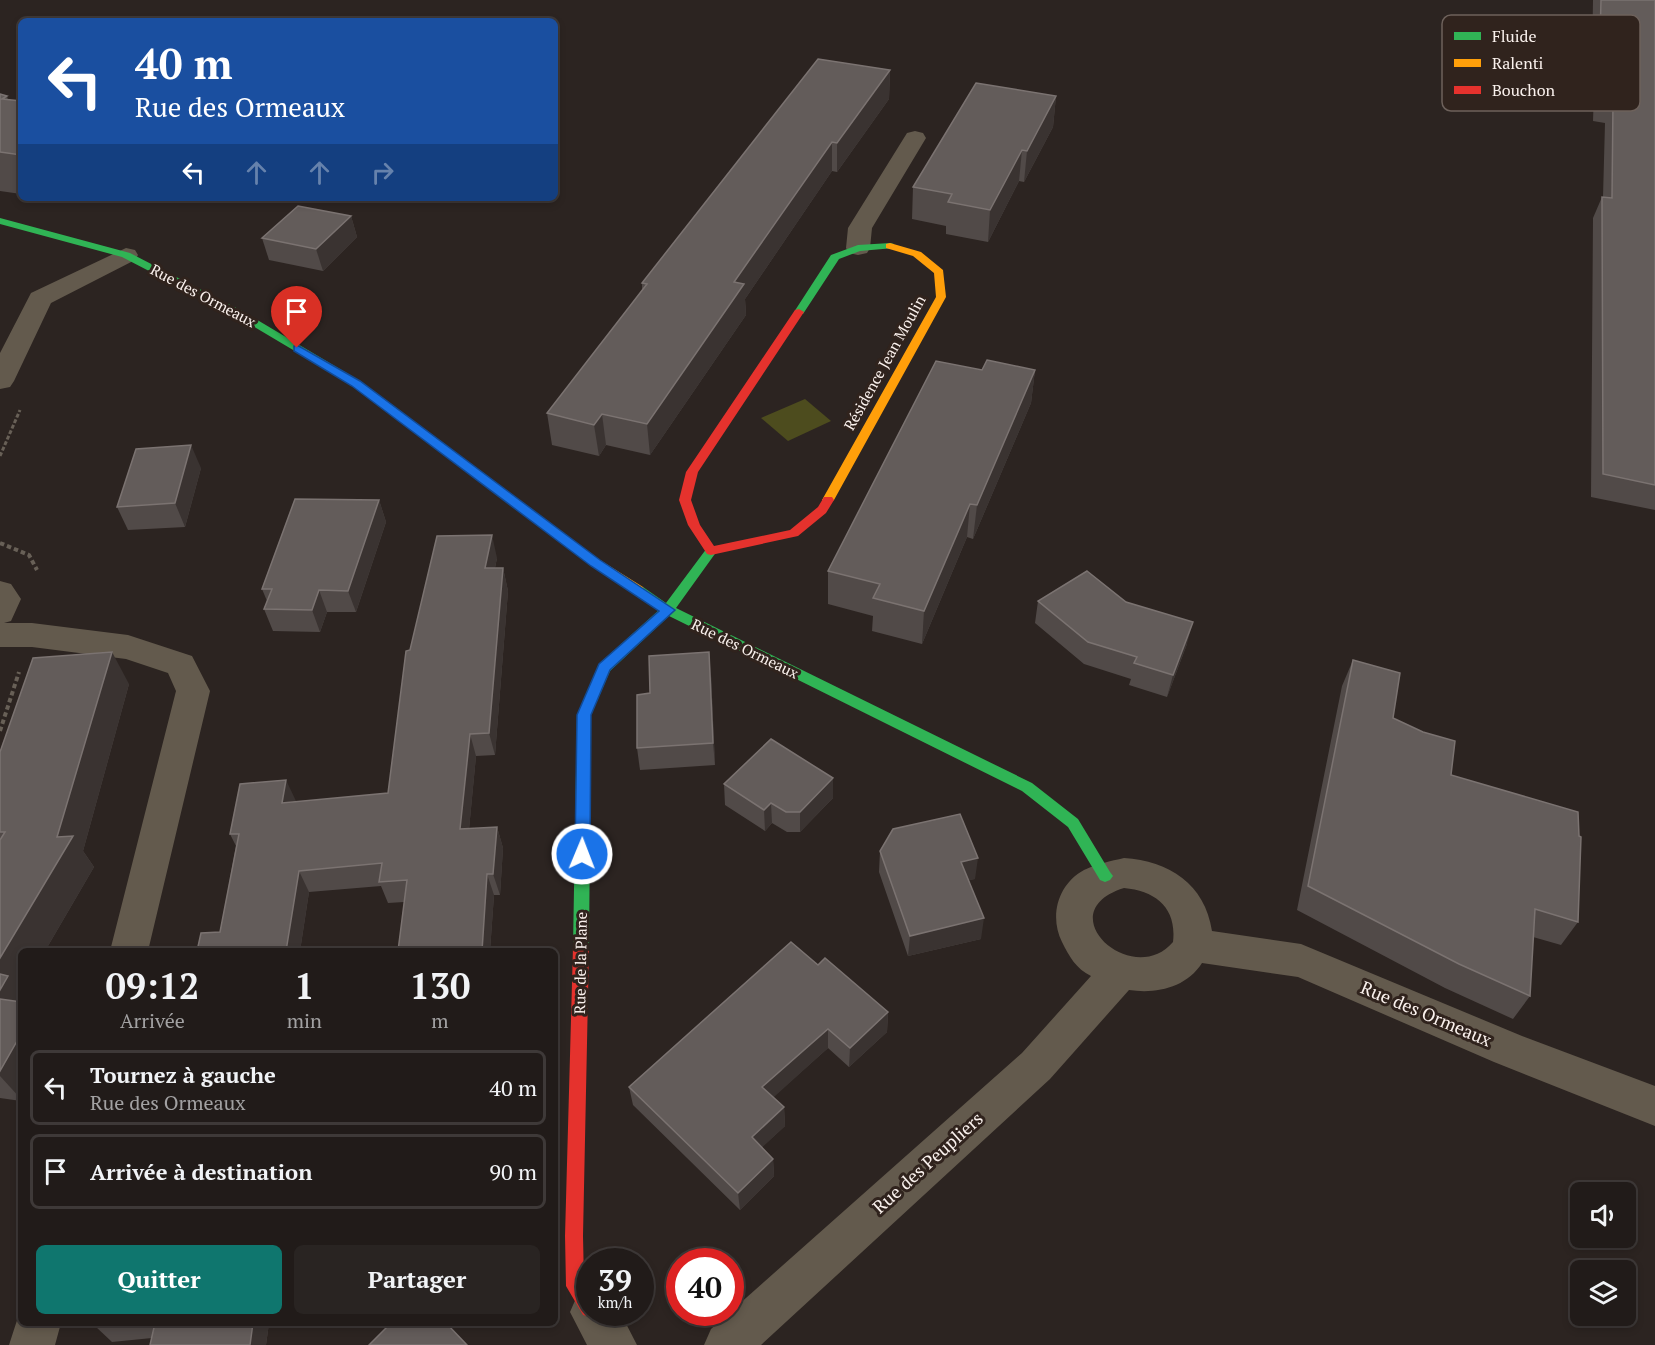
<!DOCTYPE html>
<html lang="fr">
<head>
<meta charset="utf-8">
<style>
  body { margin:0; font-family:"PT Serif",serif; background:#292422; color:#f1f3f6; height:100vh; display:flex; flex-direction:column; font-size:22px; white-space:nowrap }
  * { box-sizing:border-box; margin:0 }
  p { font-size:20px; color:#a2a1a2 }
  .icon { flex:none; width:33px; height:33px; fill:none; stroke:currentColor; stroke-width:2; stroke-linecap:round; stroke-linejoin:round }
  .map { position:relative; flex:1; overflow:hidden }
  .details { position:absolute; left:18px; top:948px; width:540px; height:378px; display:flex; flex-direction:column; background:#211b19; border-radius:9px; box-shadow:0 3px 9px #0003,0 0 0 2px #3e3938 }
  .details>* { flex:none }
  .guide { position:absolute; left:18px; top:18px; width:540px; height:183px; border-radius:9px; box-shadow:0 3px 9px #0003,0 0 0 2px #3e3938; background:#1a4fa0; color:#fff; overflow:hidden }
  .buttons { position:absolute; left:1570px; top:1182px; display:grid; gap:12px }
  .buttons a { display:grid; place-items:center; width:66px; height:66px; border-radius:9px; background:#211b19; box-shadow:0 3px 9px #0003,0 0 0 2px #3e3938; font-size:30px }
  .speed { position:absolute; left:576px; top:1248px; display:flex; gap:12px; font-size:30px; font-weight:700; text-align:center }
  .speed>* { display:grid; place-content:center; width:78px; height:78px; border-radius:50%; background:#211b19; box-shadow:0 3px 9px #0003,0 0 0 2px #3e3938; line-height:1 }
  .speed small { font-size:15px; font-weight:400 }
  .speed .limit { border:9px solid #d22; background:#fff; color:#111 }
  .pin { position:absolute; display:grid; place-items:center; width:51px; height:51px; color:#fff; margin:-62px -26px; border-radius:50% 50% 50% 0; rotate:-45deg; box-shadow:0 0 6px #0007 }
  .pin .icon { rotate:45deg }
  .me { position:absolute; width:66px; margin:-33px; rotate:1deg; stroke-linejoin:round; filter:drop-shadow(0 0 4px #0008) }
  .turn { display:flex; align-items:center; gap:21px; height:126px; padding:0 18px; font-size:27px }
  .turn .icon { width:78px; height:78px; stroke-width:2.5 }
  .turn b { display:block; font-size:42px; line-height:51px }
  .lanes { display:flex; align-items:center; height:57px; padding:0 18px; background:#0003; justify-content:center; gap:30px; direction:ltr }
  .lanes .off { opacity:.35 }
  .eta { display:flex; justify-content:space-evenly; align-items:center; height:102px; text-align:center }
  .eta b { font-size:36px; font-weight:600; line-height:42px }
  .action { display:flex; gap:12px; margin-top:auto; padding:12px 18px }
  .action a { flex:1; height:69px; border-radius:9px; background:#0f766e; color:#fff; font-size:24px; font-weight:600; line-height:69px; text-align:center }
  .action a+a { background:#292422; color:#f1f3f6 }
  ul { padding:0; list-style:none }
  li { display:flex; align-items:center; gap:18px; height:75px; margin:0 12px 9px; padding:0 6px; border:3px solid #3e3938; border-radius:9px }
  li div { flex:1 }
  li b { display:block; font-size:22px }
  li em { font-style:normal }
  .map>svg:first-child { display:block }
  .green { fill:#4d4c1e }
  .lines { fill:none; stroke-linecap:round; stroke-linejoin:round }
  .path-far1 { stroke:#686057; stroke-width:3; stroke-dasharray:4 2; stroke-linecap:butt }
  .path { stroke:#686057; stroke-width:4; stroke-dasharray:4.5 3; stroke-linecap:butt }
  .street { fill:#635a4d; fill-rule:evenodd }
  .fast { fill:#30b455; fill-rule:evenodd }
  .slow { fill:#ff9f0a; fill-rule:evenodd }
  .jam { fill:#e5322d; fill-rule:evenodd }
  .wall { fill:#514a48 }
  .shaded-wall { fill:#3a3331 }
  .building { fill:#635c5a; stroke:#7b7371; stroke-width:1.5 }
  .route { fill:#1a73e8; stroke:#114b97; stroke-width:1.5 }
  .labels { text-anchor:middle; stroke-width:6; stroke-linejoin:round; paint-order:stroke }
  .street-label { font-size:15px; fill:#faf1ed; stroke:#30231d }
  .near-street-label { font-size:18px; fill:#faf1ed; stroke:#30231d }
  .key { fill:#30231d; stroke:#6d615b; stroke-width:1.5 }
  .key-label { font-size:16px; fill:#faf1ed }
</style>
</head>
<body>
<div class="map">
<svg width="1655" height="1345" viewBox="0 0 1655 1345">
  <rect width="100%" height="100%" fill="#2c2421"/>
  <path class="green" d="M805,399l26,22 -43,20 -27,-23z"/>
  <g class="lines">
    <path class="path-far1" d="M0,456l20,-46"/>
    <g class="path">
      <path d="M0,543l29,12 8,15"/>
      <path d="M0,731l19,-59"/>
    </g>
    <g class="street">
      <path d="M915,131l8,2 3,5 -54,90 -2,20 -3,5 -9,2 -9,-2 -3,-5 2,-20 59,-95z"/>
      <path d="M126,248l9,2 3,5 -3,5 -84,43 -37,78 -4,6 -10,2v-36l31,-60z"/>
      <path d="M0,581l11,3 10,15 -10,22 -7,2h28l96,12 64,21 18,35 -62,260h-38l66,-260 -8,-18 -42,-14 -94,-12h-32z"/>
      <path d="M1124,858c45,3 81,26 88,73l89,13 221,92 133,50v40l-161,-64 -196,-85 -96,-14c-16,25 -46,31 -73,27l-79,89 -289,266h-57l7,-16 311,-276 69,-77c-15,-7 -22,-20 -29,-34 -13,-26 -4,-58 22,-72 12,-6 27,-9 40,-12zM1124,888c32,3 53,20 49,54 -41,48 -126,-30 -49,-54z"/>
      <path d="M590,1290v22h30l17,33h-50l-17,-33 7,-16z"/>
      <path d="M21,1308v15h40l-6,22h-46z"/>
    </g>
    <g class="fast">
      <path d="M0,218l130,35 112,58 118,70 20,16 -2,2h-8l-18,-14 -118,-70 -112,-58 -122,-33z"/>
      <path d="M890,243l4,1v4l-34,3 -21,8 -36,55h-8l-1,-2 37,-57 27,-10z"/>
      <path d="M711,547l6,4 -41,57 356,175 46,36 32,53 3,4 -3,4 -5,2 -5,-2 -32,-53 -46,-36 -353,-175 -59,55 -19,44 -2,232 -2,5 -6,2 -6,-2 -2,-5 4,-232 22,-51 60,-54 -26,-17 -1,-3 1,-3h10l23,16 41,-55z"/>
    </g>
    <g class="slow">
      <path d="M890,243l31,9 22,18 3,27 -112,203 -6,4 -6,-4 114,-203 -2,-24 -21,-17 -27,-8v-4z"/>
      <path d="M374,394l226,166 43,27 1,3 -1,3h-10l-41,-27 -222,-167v-4z"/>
    </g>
    <g class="jam">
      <path d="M799,309l5,3 -106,160 -7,28 9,25 14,21 76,-16 28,-23 6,-10h8l2,3 -8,13 -28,23 -87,19 -4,-1 -19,-29 -9,-25 7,-28 109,-162z"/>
      <path d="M581,940l6,2 2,5 -6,289 1,47 6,8v21h8l-8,5 -7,-2 -17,-29 -1,-50 8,-289 2,-5z"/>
    </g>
  </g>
  <g class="wall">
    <path d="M1593,0h62v510l-64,-13 2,-279 9,-21h1l2,-74 -12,-2 2,-62h-3z"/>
    <path d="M890,70l-1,29 -52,73 -5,-1 -87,128 1,16 -96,140 -44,-10 -7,11 -47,-11 -5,-32 95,-123v-7z"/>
    <path d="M0,94l7,2 1,4 13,1v93l-21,-3z"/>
    <path d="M1056,96l-3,31 -29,55 -5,-1 -31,61 -42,-8v-8l-34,-7 1,-32z"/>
    <path d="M351,216l6,21 -34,34 -54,-11 -7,-22z"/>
    <path d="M982,370h53l-4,33 -58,136 -6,-2 -45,107 -50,-13 1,-15 -45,-12v-33z"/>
    <path d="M201,468l-16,59 -57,3 -11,-23z"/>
    <path d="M379,500l7,22 -30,90h-29l-7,20 -47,-1 -9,-22 3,-8 -5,-12z"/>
    <path d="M497,558l-2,10h8l5,23 -13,164 -19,1 -7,73 28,-2 6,21 -3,47h-6l-4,56h-92l6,-49 -16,1 -7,-17 -72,6 -9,59h-103l23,-19 16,-86 -6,-12 66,-32 92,-9 22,-143z"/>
    <path d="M1038,601l88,1 61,42 -20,53 -38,-12 2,-6 -47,-15 -49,-41z"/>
    <path d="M1353,660l40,58 58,57 127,147 -17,23 -28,-8 -3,59 -17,23 -68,-31 -148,-78 45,-224z"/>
    <path d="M711,674l4,91 -75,5 -3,-22z"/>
    <path d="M129,684l-46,167 11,16 -49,84h-24v150l-21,-3v-346z"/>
    <path d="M724,784l109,14 -33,34h-13l-15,-9 -7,8 -40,-26z"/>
    <path d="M880,851l95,28 -7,1 13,59 -73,17 -29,-84z"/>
    <path d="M818,965l70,47 -1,20 -38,35 -21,-19 -55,49 11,10 1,19 -23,21 11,12 1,17 -34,34 -107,-105 -4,-18z"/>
    <path d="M96,1323h173l-3,22 -114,-7 -40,4 -17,-16z"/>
  </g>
  <g class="shaded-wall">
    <path d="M890,70l-1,29 -52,73v-29z"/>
    <path d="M1056,96l-3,31 -29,55 3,-31z"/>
    <path d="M832,142v29l-87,128 1,16 -96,140 -3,-31 87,-142z"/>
    <path d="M1022,150l-3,31 -31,61 2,-32z"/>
    <path d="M351,216l6,21 -34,34 -7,-22z"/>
    <path d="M1035,370l-4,33 -58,136 4,-34z"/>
    <path d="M602,414l4,31 -7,11 -5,-31z"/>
    <path d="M191,445l10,23 -16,59 -10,-24z"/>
    <path d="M379,500l7,22 -30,90 -8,-21z"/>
    <path d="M970,504l-3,33 -45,107 2,-33z"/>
    <path d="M492,535l5,23 -7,33 -5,-23z"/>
    <path d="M503,568l5,23 -13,164 -6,-22z"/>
    <path d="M319,590l8,22 -7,20 -8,-22z"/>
    <path d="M1193,622l-6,22 -20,53 6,-22z"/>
    <path d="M112,652l17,32 -46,167 11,16 -49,84h-24v74l-21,-21v-46l57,-121z"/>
    <path d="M709,652l2,22 4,91 -2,-22z"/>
    <path d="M470,734l6,22 -9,95 -7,-22z"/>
    <path d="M833,778v20l-33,34v-20z"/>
    <path d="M286,780l10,21 -14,2z"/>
    <path d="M771,803l1,20 -7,8 -1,-21z"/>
    <path d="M497,827l6,21 -3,47 -7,-21z"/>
    <path d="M978,858l-3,21 -17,3 3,-20z"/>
    <path d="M299,871l10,21 -9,59h-14z"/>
    <path d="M487,874l7,21 -4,56h-8z"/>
    <path d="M984,918l-3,21 -73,17 2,-20z"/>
    <path d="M888,1012l-1,20 -38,35 1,-19z"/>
    <path d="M828,1029v19l-64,58 -2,-19z"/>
    <path d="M21,1034v65l-21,-23v-5z"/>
    <path d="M784,1107l1,19 -32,30 -1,-19z"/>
    <path d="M773,1159l1,17 -34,34 -2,-17z"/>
    <path d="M253,1323h16l-3,22h-16z"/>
  </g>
  <g class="building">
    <path d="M1601,0h54v485l-52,-11 -1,-277 10,1 1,-96 -12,-2 2,-61h-3z"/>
    <path d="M818,59l72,11 -53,73 -5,-1 -98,140 10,2 -97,140 -45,-10 -8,11 -47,-12 100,-129 -5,-1z"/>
    <path d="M976,83l80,13 -29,55 -5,-1 -32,60 -42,-8 4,-8 -39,-7z"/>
    <path d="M0,94l7,2 -5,3 19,2v54l-21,-3z"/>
    <path d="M298,206l53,10 -35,33 -54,-11z"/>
    <path d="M987,360l48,10 -58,135 -7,-1 -46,107 -51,-13 7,-14 -52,-13 108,-210 46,9z"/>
    <path d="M191,445l-16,58 -58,4 19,-58z"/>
    <path d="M295,499l84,1 -31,91 -29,-1 -7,20 -48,-1 8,-20h-10z"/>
    <path d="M492,535l-7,33h18l-14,165 -19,1 -10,95 37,-2 -4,47h-6l-5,77h-84l9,-71 -28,2 3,-19 -83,8 -13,80h-89l4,-18 19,-1 19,-98h-9l10,-50 46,-4 -4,23 106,-10 18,-142 4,-1 27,-114z"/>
    <path d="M1087,571l39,31 67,20 -20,53 -39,-12 3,-6 -49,-15 -50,-41z"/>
    <path d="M112,652l-55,185 16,-1 -73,122v-118l5,-8h-5v-80l33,-94z"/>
    <path d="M709,652l4,91 -76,5v-53l13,-2 -1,-37z"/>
    <path d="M1353,660l47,13 -7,45 30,14 32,9 -4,34 127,37 1,24 2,1 -3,85 -43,-13 -5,87 -71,-32 -151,-78z"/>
    <path d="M771,739l62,39 -33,34h-14l-15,-9 -7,7 -40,-26z"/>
    <path d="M960,814l18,44 -17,4 23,56 -74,18 -30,-85 13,-22z"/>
    <path d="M791,942l27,23 7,-7 63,54 -38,36 -22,-19 -66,58 22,20 -32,30 21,22 -35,34 -109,-106z"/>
    <path d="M0,974l8,2 -8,14z"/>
    <path d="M0,999l21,3v32l-21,37z"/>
    <path d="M96,1323h35l-36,3z"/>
    <path d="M155,1323h98l-3,22h-100z"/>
    <path d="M391,1323h55l21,22h-98z"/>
  </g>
  <path class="route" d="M297,345l63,36 240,179 75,50 -65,60 -19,45 -1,139 -2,4 -6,2 -5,-2 -2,-4 2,-139 22,-51 60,-53 -68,-45 -239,-180 -58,-35v-5z"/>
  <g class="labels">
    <g class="street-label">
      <text transform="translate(203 296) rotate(28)" y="5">Rue des Ormeaux</text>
      <text transform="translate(885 363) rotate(-61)" y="5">Résidence Jean Moulin</text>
      <text transform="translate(745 649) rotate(26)" y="5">Rue des Ormeaux</text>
      <text transform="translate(581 963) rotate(-89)" y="5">Rue de la Plane</text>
    </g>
    <g class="near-street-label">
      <text transform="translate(1426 1014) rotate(23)" y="6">Rue des Ormeaux</text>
      <text transform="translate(928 1163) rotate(-42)" y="6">Rue des Peupliers</text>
    </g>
  </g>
  <rect x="1442" y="15" width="198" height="96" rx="9" class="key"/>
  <rect x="1454" y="32" width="27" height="8" fill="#30b455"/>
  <rect x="1454" y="59" width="27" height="8" fill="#ff9f0a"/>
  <rect x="1454" y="86" width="27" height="8" fill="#e5322d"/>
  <g class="key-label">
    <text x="1492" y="42">Fluide</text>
    <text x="1492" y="69">Ralenti</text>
    <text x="1492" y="96">Bouchon</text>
  </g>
</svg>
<div class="buttons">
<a><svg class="icon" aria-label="sound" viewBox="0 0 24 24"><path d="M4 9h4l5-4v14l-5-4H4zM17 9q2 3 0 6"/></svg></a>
<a><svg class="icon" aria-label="layers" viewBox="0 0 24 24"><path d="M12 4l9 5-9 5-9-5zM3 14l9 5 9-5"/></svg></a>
</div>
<div class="speed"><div>39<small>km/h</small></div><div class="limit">40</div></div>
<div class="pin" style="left:297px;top:348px;background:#d93025"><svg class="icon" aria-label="arrive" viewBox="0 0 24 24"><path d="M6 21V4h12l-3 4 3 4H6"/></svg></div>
<svg class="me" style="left:582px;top:854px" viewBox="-20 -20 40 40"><circle r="17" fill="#1a73e8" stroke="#fff" stroke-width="3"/><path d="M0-11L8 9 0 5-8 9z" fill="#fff"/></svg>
<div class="guide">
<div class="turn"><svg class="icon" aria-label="left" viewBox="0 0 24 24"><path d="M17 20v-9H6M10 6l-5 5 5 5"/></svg><div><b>40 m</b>Rue des Ormeaux</div></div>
<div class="lanes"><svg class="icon" aria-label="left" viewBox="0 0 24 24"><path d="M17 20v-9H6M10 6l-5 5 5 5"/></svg><svg class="icon off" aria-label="ahead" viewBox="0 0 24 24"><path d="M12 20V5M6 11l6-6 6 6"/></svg><svg class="icon off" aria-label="ahead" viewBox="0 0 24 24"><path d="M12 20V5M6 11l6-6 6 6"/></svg><svg class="icon off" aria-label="right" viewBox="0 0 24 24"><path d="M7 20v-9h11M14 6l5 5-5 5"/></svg></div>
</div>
<section class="details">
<div class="eta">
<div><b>09:12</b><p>Arrivée</p></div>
<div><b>1</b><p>min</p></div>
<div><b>130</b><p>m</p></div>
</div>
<ul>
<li><svg class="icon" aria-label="left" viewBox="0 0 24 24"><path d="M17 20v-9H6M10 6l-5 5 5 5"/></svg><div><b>Tournez à gauche</b><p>Rue des Ormeaux</p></div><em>40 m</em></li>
<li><svg class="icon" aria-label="arrive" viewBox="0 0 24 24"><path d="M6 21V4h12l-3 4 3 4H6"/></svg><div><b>Arrivée à destination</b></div><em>90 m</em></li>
</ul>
<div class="action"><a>Quitter</a><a>Partager</a></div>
</section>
</div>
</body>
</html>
